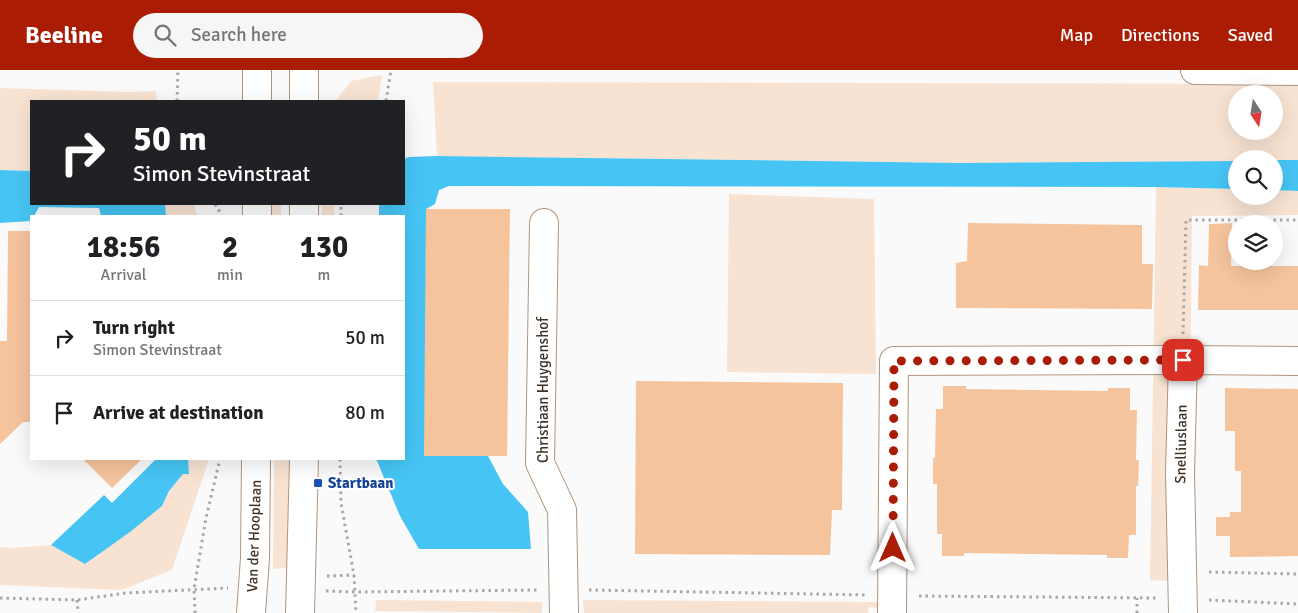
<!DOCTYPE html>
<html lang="en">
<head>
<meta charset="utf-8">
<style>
  body { margin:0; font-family:Signika,sans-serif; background:#f6f6f6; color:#202124; height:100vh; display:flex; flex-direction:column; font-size:19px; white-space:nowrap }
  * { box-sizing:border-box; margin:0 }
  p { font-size:16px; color:#757577 }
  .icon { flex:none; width:28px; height:28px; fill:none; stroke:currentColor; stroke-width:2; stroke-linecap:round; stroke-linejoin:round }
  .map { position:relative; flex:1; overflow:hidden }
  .side { position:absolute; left:30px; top:145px; width:375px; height:245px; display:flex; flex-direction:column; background:#fff; border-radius:0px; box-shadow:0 5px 20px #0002 }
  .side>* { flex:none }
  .hud { position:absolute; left:30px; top:30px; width:375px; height:105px; border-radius:0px; box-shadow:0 5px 20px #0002; background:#202124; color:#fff; overflow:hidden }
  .needle { width:32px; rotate:168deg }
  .tools { position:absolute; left:1228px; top:15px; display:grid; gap:10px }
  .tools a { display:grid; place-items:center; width:55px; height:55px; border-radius:50%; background:#fff; box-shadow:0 5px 20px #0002; font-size:25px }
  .pin { position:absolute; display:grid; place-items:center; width:42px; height:42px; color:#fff; margin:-21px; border-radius:10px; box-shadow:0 2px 8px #0006 }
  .me { position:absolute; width:55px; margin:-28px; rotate:0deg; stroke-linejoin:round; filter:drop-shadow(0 0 4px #0008) }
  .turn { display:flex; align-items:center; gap:18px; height:105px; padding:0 20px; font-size:22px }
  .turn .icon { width:65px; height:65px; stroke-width:2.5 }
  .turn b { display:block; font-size:35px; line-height:42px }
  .eta { display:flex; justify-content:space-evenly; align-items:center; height:85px; text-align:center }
  .eta b { font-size:30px; font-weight:800; line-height:35px }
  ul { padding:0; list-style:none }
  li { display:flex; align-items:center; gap:15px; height:75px; padding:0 20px; border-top:1px solid #e0e0e0 }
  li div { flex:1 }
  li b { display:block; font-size:19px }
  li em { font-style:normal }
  header { display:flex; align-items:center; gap:30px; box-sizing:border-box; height:70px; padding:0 25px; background:#ab1c04; color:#fff }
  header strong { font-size:24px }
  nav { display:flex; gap:28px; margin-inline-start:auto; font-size:18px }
  .search { width:350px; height:45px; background:#f6f6f6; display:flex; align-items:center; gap:12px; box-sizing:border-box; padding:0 18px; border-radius:28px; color:#757577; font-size:19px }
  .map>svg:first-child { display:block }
  .green { fill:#f8e3d2; fill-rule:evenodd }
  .water { fill:#46c5f4 }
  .building { fill:#f5c49d }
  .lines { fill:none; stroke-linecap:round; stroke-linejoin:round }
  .minor-casing { stroke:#b1947c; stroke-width:30 }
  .major-casing { stroke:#b1947c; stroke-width:30 }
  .path { stroke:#aca7a3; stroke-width:3; stroke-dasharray:2.5 4; stroke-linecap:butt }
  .minor { stroke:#fff; stroke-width:28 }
  .major { stroke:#fff; stroke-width:28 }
  .route { stroke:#ab1c04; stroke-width:9; stroke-dasharray:0 16.2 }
  .transit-dot { fill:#1a4fb4; stroke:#fff; stroke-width:2 }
  .labels { text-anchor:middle; stroke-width:4; stroke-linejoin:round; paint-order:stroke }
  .street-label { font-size:15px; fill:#3f3329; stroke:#fff }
  .transit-label { font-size:15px; font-weight:bold; fill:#164399; stroke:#fff; text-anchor:start }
</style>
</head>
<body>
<header>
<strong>Beeline</strong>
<div class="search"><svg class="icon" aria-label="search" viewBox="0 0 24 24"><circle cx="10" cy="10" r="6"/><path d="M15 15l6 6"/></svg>Search here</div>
<nav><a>Map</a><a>Directions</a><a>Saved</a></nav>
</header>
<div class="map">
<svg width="1298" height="543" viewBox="0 0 1298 543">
  <rect width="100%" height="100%" fill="#fafafa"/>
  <g class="green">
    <path d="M382,5l-4,26h-42l15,-20z"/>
    <path d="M433,12l865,2v76l-62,-1v2l-274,2 -525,-7zM1236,24h38v37h-38z"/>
    <path d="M0,18l129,4 27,-1 1,10h-126v70l-31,-1z"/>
    <path d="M1156,117l80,2v7h38v-6l24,1v24l-106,1 -4,366 -38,-2z"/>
    <path d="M729,124l145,5 2,175 -149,-2z"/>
    <path d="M165,134h29l3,12h-31z"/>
    <path d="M268,134h13v12h-12z"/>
    <rect x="322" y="134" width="12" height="12"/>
    <path d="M188,389h20v3l-36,108 -51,20 -121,-5v-38l12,1 39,-3 35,19 76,-58 7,-15 14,-17h6z"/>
    <path d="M274,389h15l-2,109 -14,1z"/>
    <path d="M376,530l166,2v11l-167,-2z"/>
    <path d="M583,530l296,2 -1,6 -9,-1 -1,6h-284z"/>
  </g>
  <g class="water">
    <path d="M437,86l525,7 274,-2v28l-80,-2 -707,-1 -10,4 -4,14 -9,5v219l-2,28h64l15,28 25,28 3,37h-112l-19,-33 -23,-55 -1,-2h28v-243h-25v-12h25v-45l5,-2z"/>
    <path d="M1274,90h24v31l-24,-1z"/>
    <path d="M0,100l31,1v33h134l1,12h-65l-2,-8 -60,-1 -5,9h-3v5l-31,2z"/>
    <path d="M156,389h32l1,15h-6l-14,17 -7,15 -32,26 -45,32 -34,-19 53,-50 8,8z"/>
  </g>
  <g class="building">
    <path d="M426,139h84l-3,247h-83z"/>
    <path d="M968,153l174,2v39h11l-1,45 -196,-1v-45l11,-2z"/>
    <path d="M1232,153l-1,43h67v44h-100l1,-45 9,1 1,-42z"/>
    <path d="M8,161h23v191h-8l-23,22v-103h7z"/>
    <path d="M636,311l207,2 -1,127h-10l-2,45 -195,-1z"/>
    <path d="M943,316h23v3l142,2v-3h22v22h7l-1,50h3l-1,26h-2v49h-7l-1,23h-21v-3l-143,-2v3h-22v-22h-5v-50h-4v-26h2l1,-49h7z"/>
    <path d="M1225,318l73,1v167l-68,1v-21h-14v-19h14v-5h11v-41h-6v-40h-10z"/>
    <path d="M83,389h59l-30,29z"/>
  </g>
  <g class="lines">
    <defs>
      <g id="minor">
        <path d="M257,31v-31"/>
        <path d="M304,31v-31"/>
        <path d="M304,134v12"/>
        <path d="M257,146v-12"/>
        <path d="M544,153l-4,240 22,47 2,103"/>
        <path d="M251,543l4,-55 1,-99"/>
        <path d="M300,543l4,-154"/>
        <path d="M892,543l2,-252 289,-1"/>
        <path d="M1183,543l-3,-140 3,-113 115,1"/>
      </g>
      <path id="major" d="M1195,0l103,1"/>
    </defs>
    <use href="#minor" class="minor-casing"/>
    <use href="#major" class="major-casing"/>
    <g class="path">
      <path d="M177,31l1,-31"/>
      <path d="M386,31l5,-31"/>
      <path d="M215,134l7,12"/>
      <path d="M341,146v-12"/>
      <path d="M1183,264l3,-114h112"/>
      <path d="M340,389l1,44 13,72 2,38"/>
      <path d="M1209,502l89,2"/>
      <path d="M327,506l27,-1"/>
      <path d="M589,520l279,5"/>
      <path d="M326,521l30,1 182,-2"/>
      <path d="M919,526l239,2"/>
      <path d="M0,528l77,2 49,-7 102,-5"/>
      <path d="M77,530l1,13"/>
      <path d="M1209,530l89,4"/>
      <path d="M195,543l-1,-24 12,-71 14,-59"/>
      <path d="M1137,543v-15"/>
    </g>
    <use href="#minor" class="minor"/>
    <use href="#major" class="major"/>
  </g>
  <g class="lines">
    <path class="route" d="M893,478l1,-187 289,-1"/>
  </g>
  <rect class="transit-dot" x="313" y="408" width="10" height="10" rx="2.5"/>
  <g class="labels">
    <g class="street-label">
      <text transform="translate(543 320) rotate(-90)" y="5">Christiaan Huygenshof</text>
      <text transform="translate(1181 374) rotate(-89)" y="5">Snelliuslaan</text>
      <text transform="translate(254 466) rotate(-88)" y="5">Van der Hooplaan</text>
    </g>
    <g class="transit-label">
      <text x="328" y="418">Startbaan</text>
    </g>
  </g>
</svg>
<div class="tools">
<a><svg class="needle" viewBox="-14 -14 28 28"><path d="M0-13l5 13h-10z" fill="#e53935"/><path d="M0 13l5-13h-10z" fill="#757577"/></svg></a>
<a><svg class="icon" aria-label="search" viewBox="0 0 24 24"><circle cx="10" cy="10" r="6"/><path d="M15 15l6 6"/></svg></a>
<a><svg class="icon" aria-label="layers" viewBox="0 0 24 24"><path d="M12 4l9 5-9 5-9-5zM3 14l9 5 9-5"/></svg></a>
</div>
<div class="pin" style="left:1183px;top:290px;background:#d93025"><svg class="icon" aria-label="arrive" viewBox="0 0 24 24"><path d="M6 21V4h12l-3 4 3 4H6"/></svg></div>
<svg class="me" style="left:893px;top:478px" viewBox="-20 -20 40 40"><path d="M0-17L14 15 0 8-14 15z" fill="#ab1c04" stroke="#fff" stroke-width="4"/></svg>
<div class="hud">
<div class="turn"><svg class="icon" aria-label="right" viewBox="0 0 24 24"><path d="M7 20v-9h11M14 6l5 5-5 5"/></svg><div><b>50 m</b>Simon Stevinstraat</div></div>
</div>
<section class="side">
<div class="eta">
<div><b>18:56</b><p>Arrival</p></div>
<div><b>2</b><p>min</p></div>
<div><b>130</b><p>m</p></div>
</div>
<ul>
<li><svg class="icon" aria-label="right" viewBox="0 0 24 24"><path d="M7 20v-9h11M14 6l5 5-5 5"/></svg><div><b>Turn right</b><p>Simon Stevinstraat</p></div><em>50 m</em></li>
<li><svg class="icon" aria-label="arrive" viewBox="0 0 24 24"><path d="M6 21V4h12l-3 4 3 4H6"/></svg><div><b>Arrive at destination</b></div><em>80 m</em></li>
</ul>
</section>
</div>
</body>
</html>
